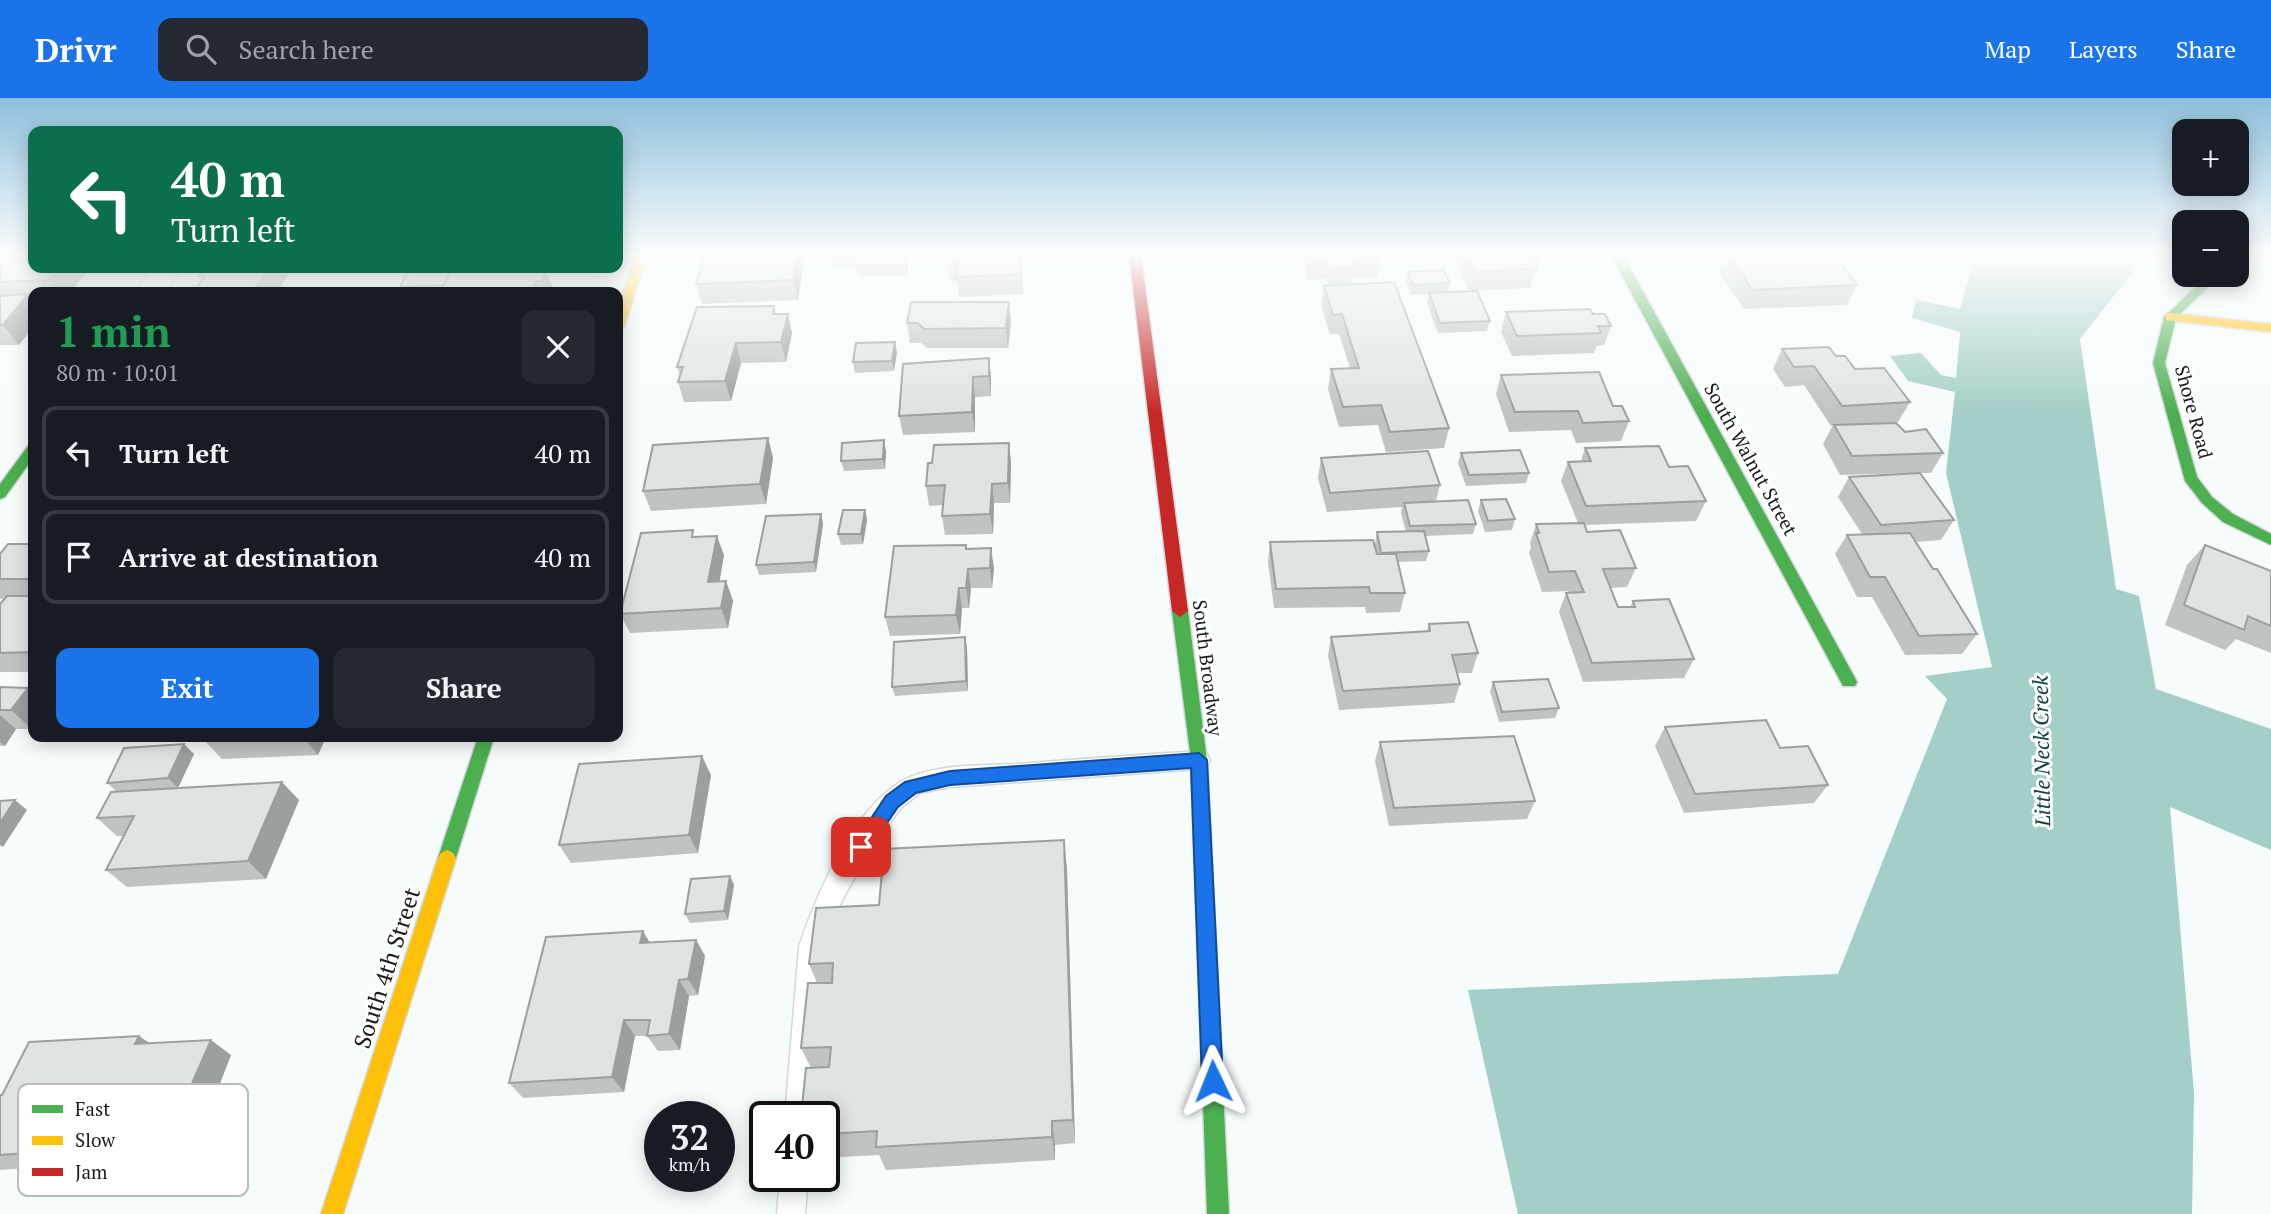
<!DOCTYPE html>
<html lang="en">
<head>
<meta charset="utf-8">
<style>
  body { margin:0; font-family:"PT Serif",serif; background:#242831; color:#f1f3f6; height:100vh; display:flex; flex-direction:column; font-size:26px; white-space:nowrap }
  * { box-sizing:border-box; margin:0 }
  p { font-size:23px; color:#9ea1a6 }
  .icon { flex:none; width:38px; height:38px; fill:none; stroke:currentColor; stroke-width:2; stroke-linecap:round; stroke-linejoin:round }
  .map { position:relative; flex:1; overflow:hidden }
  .drawer { position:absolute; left:28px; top:189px; width:595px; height:455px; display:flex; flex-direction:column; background:#171b24; border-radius:14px; box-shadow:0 4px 18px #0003 }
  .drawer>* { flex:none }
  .hud { position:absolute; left:28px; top:28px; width:595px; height:147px; border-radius:14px; box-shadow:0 4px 18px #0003; background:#0b6e4f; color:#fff; overflow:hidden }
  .controls { position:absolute; left:2172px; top:21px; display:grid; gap:14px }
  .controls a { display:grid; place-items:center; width:77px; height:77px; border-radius:14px; background:#171b24; box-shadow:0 4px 18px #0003; font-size:35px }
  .speed { position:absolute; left:644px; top:1003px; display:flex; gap:14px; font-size:35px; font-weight:700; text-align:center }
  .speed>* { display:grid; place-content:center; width:91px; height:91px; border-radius:50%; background:#171b24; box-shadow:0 4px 18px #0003; line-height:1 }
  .speed small { font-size:18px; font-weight:400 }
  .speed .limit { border:4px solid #111; border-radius:10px; background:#fff; color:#111 }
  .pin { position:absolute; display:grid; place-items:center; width:60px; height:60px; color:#fff; margin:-30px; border-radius:14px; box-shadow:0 4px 10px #0006 }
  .me { position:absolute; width:77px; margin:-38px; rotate:358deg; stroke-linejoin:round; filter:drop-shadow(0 0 5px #0008) }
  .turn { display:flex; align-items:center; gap:24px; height:147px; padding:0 28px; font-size:32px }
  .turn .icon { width:91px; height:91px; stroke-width:2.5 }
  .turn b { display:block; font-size:49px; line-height:60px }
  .round { display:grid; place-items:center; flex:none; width:74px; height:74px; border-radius:14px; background:#242831 }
  .overview { display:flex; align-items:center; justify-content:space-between; height:119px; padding:0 28px }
  h1 { font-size:42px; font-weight:700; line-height:52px; color:#1e9e55 }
  .primary-button { display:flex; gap:14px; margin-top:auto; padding:14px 28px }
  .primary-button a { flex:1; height:80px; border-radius:14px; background:#1a73e8; color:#fff; font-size:28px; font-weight:700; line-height:80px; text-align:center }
  .primary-button a+a { background:#242831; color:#f1f3f6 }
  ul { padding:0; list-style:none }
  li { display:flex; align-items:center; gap:21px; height:94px; margin:0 14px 10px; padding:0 14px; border:4px solid #363941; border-radius:14px }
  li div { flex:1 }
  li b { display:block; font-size:26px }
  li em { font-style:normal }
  header { display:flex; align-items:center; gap:42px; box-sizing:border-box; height:98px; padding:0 35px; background:#1a73e8; color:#fff }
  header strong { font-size:33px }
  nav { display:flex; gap:38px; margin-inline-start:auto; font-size:24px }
  .search { width:490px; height:63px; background:#242831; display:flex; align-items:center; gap:18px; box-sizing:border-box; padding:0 24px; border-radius:14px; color:#9ea1a6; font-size:26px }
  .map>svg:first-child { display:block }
  .water { fill:#a4cfc8 }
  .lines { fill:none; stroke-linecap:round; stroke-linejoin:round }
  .lane-casing { stroke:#d3d7d6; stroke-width:3 }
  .street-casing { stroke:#d3d7d6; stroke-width:4 }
  .fast-casing { stroke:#d3d7d6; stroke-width:3 }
  .slow-casing { stroke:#d3d7d6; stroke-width:3 }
  .jam-casing { stroke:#d3d7d6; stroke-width:3 }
  .lane { fill:#fefefe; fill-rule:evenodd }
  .street { fill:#fefefe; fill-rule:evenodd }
  .fast { fill:#4caf50; fill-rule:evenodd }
  .slow { fill:#ffc107; fill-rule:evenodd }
  .jam { fill:#c62828; fill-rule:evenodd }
  .wall { fill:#c0c3c3 }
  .shaded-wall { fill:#9c9f9f }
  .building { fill:#dfe3e3; stroke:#9c9f9f; stroke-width:2 }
  .route { fill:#1a73e8; stroke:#114b97; stroke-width:2 }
  .labels { text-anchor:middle; stroke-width:6; stroke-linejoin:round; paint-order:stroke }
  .street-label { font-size:19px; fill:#191c1b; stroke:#fff }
  .water-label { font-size:21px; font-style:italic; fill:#0e433d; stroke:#fff }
  .near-street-label { font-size:23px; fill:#191c1b; stroke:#fff }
  .key { fill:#fff; stroke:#babbbb; stroke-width:2 }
  .key-label { font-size:19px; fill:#191c1b }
</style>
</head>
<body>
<header>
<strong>Drivr</strong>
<div class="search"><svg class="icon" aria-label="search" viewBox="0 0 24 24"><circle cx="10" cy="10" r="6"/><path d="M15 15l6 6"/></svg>Search here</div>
<nav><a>Map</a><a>Layers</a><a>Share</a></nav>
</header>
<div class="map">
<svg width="2271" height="1116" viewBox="0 0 2271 1116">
  <rect width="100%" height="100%" fill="#f6fbfb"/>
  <path class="water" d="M1975,157h171l-66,84 36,250 23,7 17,93 115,40v121l-101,-43 24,286 -2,121h-674l-50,-224 370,-16 109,-275 -22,-23 67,-9 -46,-194 9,-81 -47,-11 -18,-25 31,-3 20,22 15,3 4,-46 -48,-14 4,-18 44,9z"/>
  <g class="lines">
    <defs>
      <g id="lane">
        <path d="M1199,653l8,3 3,6 -3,6 -8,3 -249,18 -30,6 -18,14 -30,38 -34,63 -13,39 -13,169h-27l14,-169c16,-50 55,-139 103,-166 33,-18 79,-15 116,-17 60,-5 121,-9 181,-13z"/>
        <path d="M780,1078h28l-3,38h-28z"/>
      </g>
      <path id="street" d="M153,170h29l-18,24h-29z"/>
      <g id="fast">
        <path d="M1611,157h12l232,423 2,4 -2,4h-12z"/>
        <path d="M2208,177h13l-45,43 -11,45 32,114 15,20 21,17 38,20v11l-48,-23 -21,-19 -17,-22 -32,-118 11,-46z"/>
        <path d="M33,347v13l-28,39 -5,2v-15l28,-38z"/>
        <path d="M1180,507l8,6 19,149 22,454h-22l-16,-454 -19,-149z"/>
        <path d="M478,639h16l-38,121 -3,5 -6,3 -6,-3 -3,-5z"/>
      </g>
      <g id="slow">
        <path d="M635,157h12l-23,72 -6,4v-22z"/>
        <path d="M2170,215l101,11v8l-105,-12v-6z"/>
        <path d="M447,752l6,3 3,5 -113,356h-22l117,-356 3,-5z"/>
      </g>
      <path id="jam" d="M1129,157h12l47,356 -8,6 -8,-6z"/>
    </defs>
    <use href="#lane" class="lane-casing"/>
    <use href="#street" class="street-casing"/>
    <use href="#fast" class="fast-casing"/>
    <use href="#slow" class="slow-casing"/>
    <use href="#jam" class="jam-casing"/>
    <use href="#lane" class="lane"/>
    <use href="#street" class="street"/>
    <use href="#fast" class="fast"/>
    <use href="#slow" class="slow"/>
    <use href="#jam" class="jam"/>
  </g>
  <g class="wall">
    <path d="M0,157l33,13h53l2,3 -18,21h-37v35l-14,18h-19z"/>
    <path d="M700,157h103l1,6 -6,39 -96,4 -6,-20 6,-22z"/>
    <path d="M947,157l75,13 1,26 -64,3 -2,-16h-8z"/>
    <path d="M1302,157h78l1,3 -3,19 -26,1 -1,6 98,144 -5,20 -58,4 -8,-27 -39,2 -11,-38 3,-20 19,-1 -11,-34h-9l-9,-29 3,-19 5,-1 -2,-6 -19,1z"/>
    <path d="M1453,157h88l-5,18h-2l-4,15 -61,3z"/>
    <path d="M1711,157h123l23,30 -10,20 -103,4 -25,-37 6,-14 -1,-2h-12z"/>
    <path d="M907,158l1,10 -2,10h-48l-2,-10 -23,1 -2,-10z"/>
    <path d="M452,170h91l11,23 -1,1h-150l-3,-5 50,-15z"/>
    <path d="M1408,174l42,11 -2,9 42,29 -3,10 -49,2 -11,-30 2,-9 -18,1 -5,-13z"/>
    <path d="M774,208l2,8 16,19 -6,29 -45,1 -10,38 -47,1 -6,-20 2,-7 -3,-8z"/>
    <path d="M1506,214l87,2 18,12 -7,19 -7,1 -3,7 -82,3 -11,-24z"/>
    <path d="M1011,224l-3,26h-81l-6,-5h-11l-3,-20z"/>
    <path d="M1782,251l54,7 19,13 55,33 -12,20 -31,2 38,8 38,21 -12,20h-11l34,47 -13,20 -25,2 17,27 44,65 -15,20 -57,1 -33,-58h-15l-22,-43 12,-19 15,-1 -24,-37 11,-20 62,-4 -71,2 -17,-31 10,-19 -2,1 -27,-41 -19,2 -12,-18z"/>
    <path d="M897,254l-3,19 -39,2 -2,-11z"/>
    <path d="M989,260l2,19v19l-16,1v35l-72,3 -4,-19z"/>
    <path d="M1501,277l112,31 16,15 -8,20 -45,2 -5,-13 -62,2 -13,-38z"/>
    <path d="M768,340l5,20 -7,46 -115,7 -8,-20z"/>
    <path d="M1009,345l2,20 -1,40h-16l-1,31 -48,1 -3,-19 1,-11 -14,1 -3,-20 6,-23z"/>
    <path d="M1585,350l84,19 37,34 -10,20 -112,4 3,7 49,36 -9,19 -16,1 7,19h12l3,-6 61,58 -10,19 -101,4 -24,-70 7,-19 3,-1 -1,-1 -26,1 -13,-39 2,-6 -1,-3 6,-20 42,-1 -17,-42 7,-19 13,-1z"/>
    <path d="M886,353l-1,18 -41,2 -3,-10z"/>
    <path d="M1461,355l68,20 -3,10 -60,3 -8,-23z"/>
    <path d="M1321,360l119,27 -4,16 40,23 -3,10 -48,2 4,15 -3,10 -28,1 7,31 -5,19 -34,1 -1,-6 -91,1 -6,-46 2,-20 105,1 2,-11h29l-5,-19 1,-6 -75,5 -9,-34z"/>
    <path d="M1481,402l34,19 -3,11 -27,2 -7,-21z"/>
    <path d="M865,412l2,10 -4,24 -22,1 -3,-11z"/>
    <path d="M821,416l2,10 -7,48 -57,3 -3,-10z"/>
    <path d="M695,439l29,18 -5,27 7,-1 7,20 -5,27 -98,5 -10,-19z"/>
    <path d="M33,446v128h-33v-68l4,-5h-4v-45z"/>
    <path d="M2205,447l66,26v82l-35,-14 -11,11 -60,-25 22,-60z"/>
    <path d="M967,451l27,19 -2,20h-21l-2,20h-7l-2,26 -70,2 -5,-19z"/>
    <path d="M1429,526l49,29 -6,20h-15l3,11 -6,19 -115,7 -11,-54 3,-19 96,-6z"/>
    <path d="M967,549l1,44 -73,5 -3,-9z"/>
    <path d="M1493,584l66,26 -4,10 -56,4 -9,-31z"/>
    <path d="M0,589l33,5v35l-1,2h-16l-11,17h-5z"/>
    <path d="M1665,629l115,21 48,37 -14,18 -130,10 -29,-67z"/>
    <path d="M201,639h125l-8,18 -96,4 -18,-19 1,-3z"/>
    <path d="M1380,644l155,59 -8,18 -138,7 -14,-65z"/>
    <path d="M194,656l-16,34 121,12 -33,79 -139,8 -21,-17 18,-34h-7l-20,-18 19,-27 -9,-8z"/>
    <path d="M711,677l-13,78 -127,10 -12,-18z"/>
    <path d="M1064,742l3,30 8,273 -20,2v15l-169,10 -7,-15 -55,3v-42l-13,-48 -10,-20 16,-65 -8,-19 70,-59z"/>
    <path d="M730,778l4,9 -6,35 -38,3 -5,-9z"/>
    <path d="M696,842l9,16 -7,39 -9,1 -9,54 -22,1 -11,-15h-12l-11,56 -101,6 -14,-15 141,-141z"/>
    <path d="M139,938l10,7 82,12 -14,36 16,11 -21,53 -212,15v-75z"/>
  </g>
  <g class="shaded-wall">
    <path d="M797,157h6l1,6 -6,39 -5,-20z"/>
    <path d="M907,158l1,10 -2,10 -1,-10z"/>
    <path d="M59,170h27l2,3 -18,21h-13l-9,-12z"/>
    <path d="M269,170h24l-16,24h-24z"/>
    <path d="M539,170h4l2,5 1,-2 8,20 -1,1h-6l-9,-20z"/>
    <path d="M536,183l4,11h-7l-1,-2z"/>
    <path d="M28,196l5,7v26l-14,18 -16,-20z"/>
    <path d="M1009,204l2,20 -3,26 -2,-20z"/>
    <path d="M788,216l4,19 -6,29 -5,-20z"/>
    <path d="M895,244l2,10 -3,19 -2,-10z"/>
    <path d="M736,245l5,20 -10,38 -6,-20z"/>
    <path d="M989,260l2,19v19l-2,-20z"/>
    <path d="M973,279l2,20v35l-3,-20z"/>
    <path d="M768,340l5,20 -7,46 -6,-20z"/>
    <path d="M884,342l2,11 -1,18 -2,-10z"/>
    <path d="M1009,345l2,20 -1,40 -2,-20z"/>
    <path d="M992,386l2,19 -1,31 -3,-20z"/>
    <path d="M865,412l2,10 -4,24 -2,-10z"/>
    <path d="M821,416l2,10 -7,48 -2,-10z"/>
    <path d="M717,438l7,19 -8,47 -8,-20z"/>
    <path d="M991,450l3,20 -2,20 -2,-20z"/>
    <path d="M968,471l3,19 -2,20 -3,-20z"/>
    <path d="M726,483l7,20 -5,27 -7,-20z"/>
    <path d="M959,490l3,20 -2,26 -4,-19z"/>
    <path d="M965,539l2,10 1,44 -2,-10z"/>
    <path d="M28,590l5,4v35l-1,2 -21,-19z"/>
    <path d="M0,617l16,14 -11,17 -5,-4z"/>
    <path d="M303,639h23l-8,18z"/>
    <path d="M184,646l10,10 -16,34 -10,-10z"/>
    <path d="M702,658l9,19 -13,78 -9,-18z"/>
    <path d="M282,684l17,18 -33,79 -18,-18z"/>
    <path d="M15,702l12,10 -24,37 -3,-2v-22z"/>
    <path d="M1064,742l3,30 8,273 -2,-23z"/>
    <path d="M730,778l4,9 -6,35 -4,-9z"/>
    <path d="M643,833l10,17 -13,-5z"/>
    <path d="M696,842l9,16 -7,39 -10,-16z"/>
    <path d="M679,882l10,16 -9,54 -11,-16z"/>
    <path d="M624,922l11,16 -11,56 -12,-15z"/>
    <path d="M139,938l22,15 -26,-7z"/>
    <path d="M211,942l20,15 -14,36 16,11 -21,53 -23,-14 1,-53z"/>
    <path d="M1052,1023l3,24v15l-3,-23z"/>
  </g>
  <g class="building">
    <path d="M0,157h33v13h26l-11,12 -48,2z"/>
    <path d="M704,157h93l-4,25 -97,4z"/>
    <path d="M831,157h24l-24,2z"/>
    <path d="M947,157h74v19l-64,3v-16l-10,1z"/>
    <path d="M1309,157h71l1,3 -30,1 3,8 -22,1 -3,-8h-19z"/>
    <path d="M1466,157h62l7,14 -61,3z"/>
    <path d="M1729,157h105l23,30 -105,5z"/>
    <path d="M858,158h49l-2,10h-49z"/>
    <path d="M206,170h63l-16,24h-60l12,-16h-7z"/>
    <path d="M452,170h87l-1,4 8,-1 -4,10h-6l-4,9 -49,2h-43z"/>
    <path d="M1444,172l6,13 -37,2 -5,-13z"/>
    <path d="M450,174l-6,13 -44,2 7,-14z"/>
    <path d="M1394,184l55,146 -59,4 -9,-27 -38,2 -12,-38 28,-1 -17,-54 -9,1 -9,-29z"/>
    <path d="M1477,193l13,30 -50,2 -11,-30z"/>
    <path d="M28,196l-25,31h-3v-29z"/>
    <path d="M911,204h98l-3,26 -82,1 -6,-6h-11z"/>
    <path d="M774,208l-1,8h15l-7,28 -45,1 -11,38 -47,1 5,-15h-6l20,-60z"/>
    <path d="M1590,211l3,5h12l6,12h-13l3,7 -84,3 -11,-24z"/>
    <path d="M895,244l-3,19 -39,1 3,-19z"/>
    <path d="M1829,249l7,9h9l10,13 29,-1 26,34 -68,4 -28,-40 -20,1 -12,-18z"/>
    <path d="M989,260v18l-16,1 -1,35 -73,4 4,-52z"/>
    <path d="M1599,274l14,34h9l7,15 -46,2 -5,-12 -63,1 -14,-37z"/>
    <path d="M1896,325l9,9 21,-3 17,24 -91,3 -18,-31z"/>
    <path d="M768,340l-8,46 -117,7 10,-46z"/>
    <path d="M884,342l-1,19 -42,2 1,-18z"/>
    <path d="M1009,345l-1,40 -16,1 -2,30 -48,2 3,-31 -19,1 2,-23h4l2,-18z"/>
    <path d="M1659,348l10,21 19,-1 18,35 -120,5 -18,-44 23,-1 -6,-13z"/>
    <path d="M1520,352l9,23 -60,2 -8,-22z"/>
    <path d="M1428,353l12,34 -110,8 -9,-35z"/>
    <path d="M1920,375l34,47 -73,5 -32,-48z"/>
    <path d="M1506,401l9,20 -27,2 -7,-21z"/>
    <path d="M1468,402l8,24 -66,2 -6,-23z"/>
    <path d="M843,412h22l-4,24h-23z"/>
    <path d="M821,416l-7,48 -58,3 10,-49z"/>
    <path d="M1584,425l3,9 33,-2 16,38 -33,1 15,38h17l-2,-6 36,-2 25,60 -102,4 -26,-70 18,-1 -9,-21 -26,1 -13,-39h3l-3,-9z"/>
    <path d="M693,432l-1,7 25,-1 -9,46 18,-1 -5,27 -101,6 21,-81z"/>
    <path d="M1424,433l5,20 -48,2 -4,-21z"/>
    <path d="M1910,435l23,36h4l40,65 -58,2 -34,-59h-15l-23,-42z"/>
    <path d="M1373,442l4,14h19l9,39h-35l-1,-6 -93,2 -6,-47z"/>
    <path d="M8,446h25v35h-33v-25z"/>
    <path d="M966,447v4l25,-1 -1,20 -22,1 -2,19h-7l-3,27 -71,2 9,-71z"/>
    <path d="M2205,447l66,26v55l-23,-10 -4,14 -60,-25z"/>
    <path d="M7,498h26v56l-33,1v-49z"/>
    <path d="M1468,524l10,31 -26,2 8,29 -117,7 -12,-54 99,-6 -1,-7z"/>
    <path d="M965,539l1,44 -74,6 2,-45z"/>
    <path d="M1548,581l11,29 -57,4 -9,-30z"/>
    <path d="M0,589l28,1 -17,22h-11z"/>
    <path d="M1766,622l14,28 28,-2 20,39 -133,9 -30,-67z"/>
    <path d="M1514,638l21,65 -141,7 -14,-66z"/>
    <path d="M206,639h83l-85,3z"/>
    <path d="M184,646l-16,34 -61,5 17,-35z"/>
    <path d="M702,658l-13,79 -130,10 20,-81z"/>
    <path d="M282,684l-34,79 -142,9 28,-54 -37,2 14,-26z"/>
    <path d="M15,702l-15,23v-22z"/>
    <path d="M1064,742l9,280 -21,1v16l-176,10 1,-16 -53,3v-18h-23l5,-48 23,-1 2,-20 -30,1 7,-65h24l1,-20 -24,1 7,-56 63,-3 5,-56z"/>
    <path d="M730,778l-6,35 -39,3 6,-35z"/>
    <path d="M643,833l-3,12 56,-3 -8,39 -9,1 -10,54 -22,2 3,-16h-26l-12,57 -103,6 37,-146z"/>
    <path d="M139,938l-4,8 76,-4 -21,48h22l-23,53 -189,14v-60h2l27,-53z"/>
  </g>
  <linearGradient id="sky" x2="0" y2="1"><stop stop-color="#8dbfdb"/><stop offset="0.5" stop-color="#fbfdfd"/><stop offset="1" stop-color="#fbfdfd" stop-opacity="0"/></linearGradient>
  <rect width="2271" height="314" fill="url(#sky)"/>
  <path class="route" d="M1199,655l8,7 16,321 -3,7 -7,3 -8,-3 -3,-7 -11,-313 -241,17 -34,8 -18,14 -31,45h-13l-2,-5 34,-51 19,-14 45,-11z"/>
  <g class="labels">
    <g class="street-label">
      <text transform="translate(2194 314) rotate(75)" y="7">Shore Road</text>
      <text transform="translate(1751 361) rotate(61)" y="7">South Walnut Street</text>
      <text transform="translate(1208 570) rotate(83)" y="7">South Broadway</text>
    </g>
    <g class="water-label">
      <text transform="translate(2042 653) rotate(-91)" y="7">Little Neck Creek</text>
    </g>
    <g class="near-street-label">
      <text transform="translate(387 870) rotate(-72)" y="8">South 4th Street</text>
    </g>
  </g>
  <rect x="18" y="986" width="230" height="112" rx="10" class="key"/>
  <rect x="32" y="1007" width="31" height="8" fill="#4caf50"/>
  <rect x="32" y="1038" width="31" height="9" fill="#ffc107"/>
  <rect x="32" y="1070" width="31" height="8" fill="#c62828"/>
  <g class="key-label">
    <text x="75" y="1018">Fast</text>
    <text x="75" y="1049">Slow</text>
    <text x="75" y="1081">Jam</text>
  </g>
</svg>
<div class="controls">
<a>+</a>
<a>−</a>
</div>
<div class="speed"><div>32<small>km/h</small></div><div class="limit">40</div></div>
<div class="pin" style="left:861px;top:749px;background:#d93025"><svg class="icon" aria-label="arrive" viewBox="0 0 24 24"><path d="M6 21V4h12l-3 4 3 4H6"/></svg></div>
<svg class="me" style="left:1213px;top:983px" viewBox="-20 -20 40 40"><path d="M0-17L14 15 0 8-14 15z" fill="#1a73e8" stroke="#fff" stroke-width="4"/></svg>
<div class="hud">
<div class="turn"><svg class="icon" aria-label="left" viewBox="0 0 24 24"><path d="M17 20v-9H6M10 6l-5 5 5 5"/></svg><div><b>40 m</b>Turn left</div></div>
</div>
<section class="drawer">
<div class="overview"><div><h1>1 min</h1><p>80 m · 10:01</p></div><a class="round"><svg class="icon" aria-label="close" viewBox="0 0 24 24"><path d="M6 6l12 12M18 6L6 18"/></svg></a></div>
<ul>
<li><svg class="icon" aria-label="left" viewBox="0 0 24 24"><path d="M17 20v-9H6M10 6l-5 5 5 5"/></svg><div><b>Turn left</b></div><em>40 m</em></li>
<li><svg class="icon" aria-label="arrive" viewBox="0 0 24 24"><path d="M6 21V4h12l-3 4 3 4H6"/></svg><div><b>Arrive at destination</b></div><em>40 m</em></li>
</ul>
<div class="primary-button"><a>Exit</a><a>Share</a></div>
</section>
</div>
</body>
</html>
